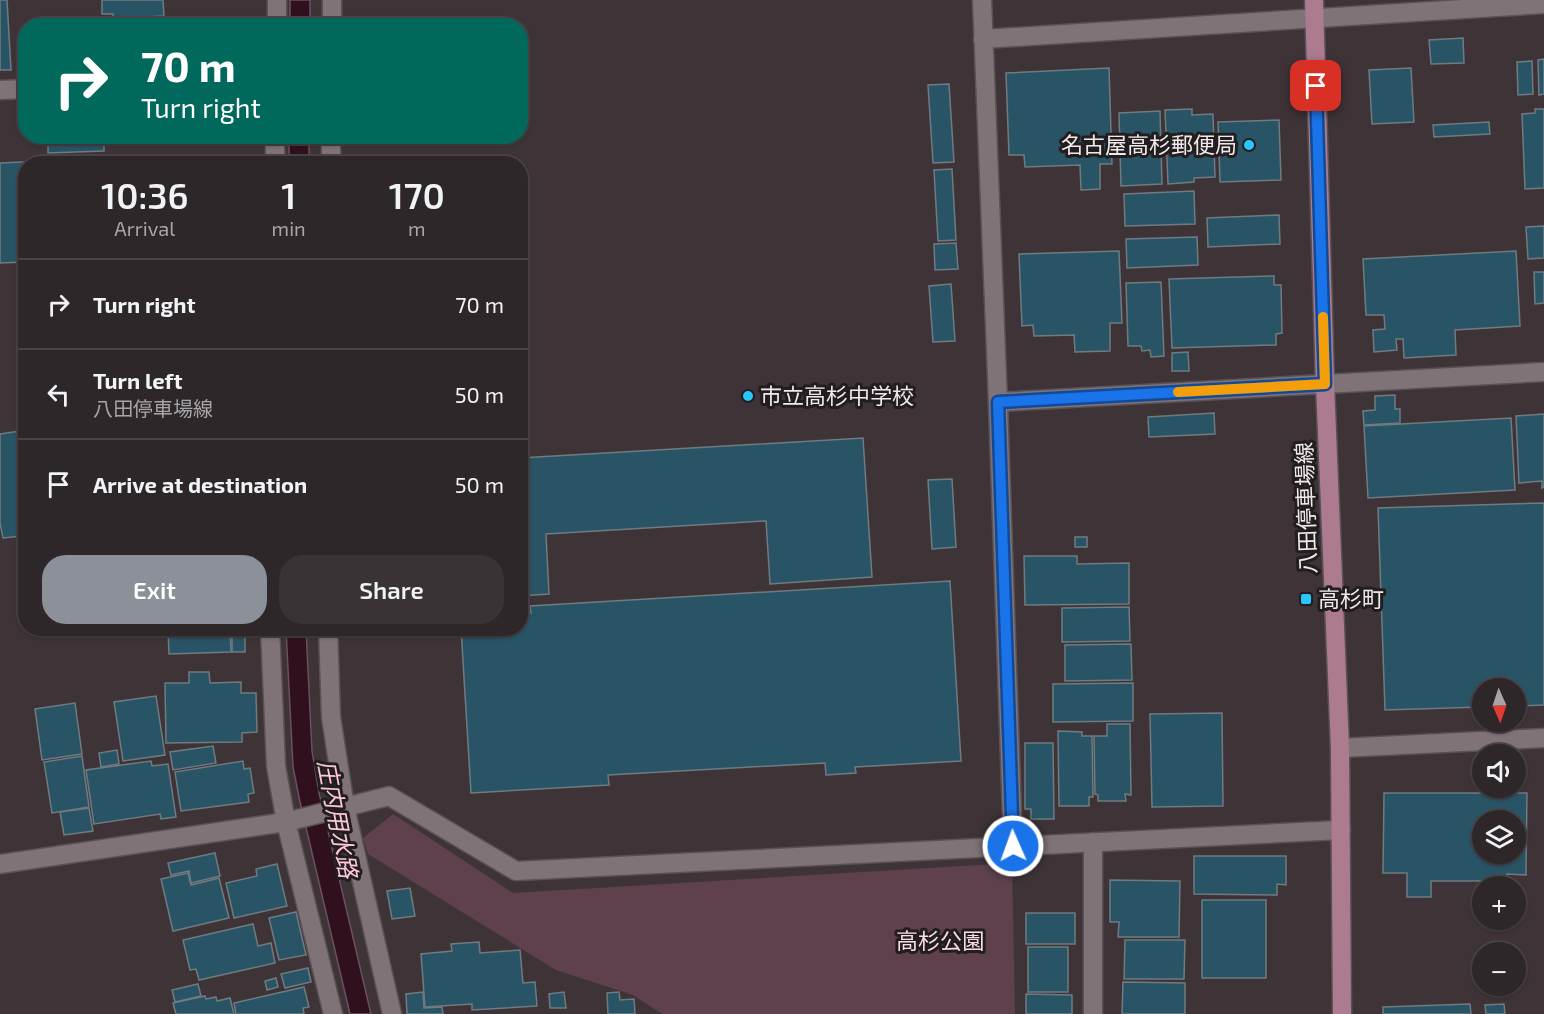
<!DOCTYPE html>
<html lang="en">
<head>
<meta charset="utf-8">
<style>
  body { margin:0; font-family:"Exo 2","Noto Sans JP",sans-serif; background:#3a3336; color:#f1f3f6; height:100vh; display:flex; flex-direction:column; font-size:22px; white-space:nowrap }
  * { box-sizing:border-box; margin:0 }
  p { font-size:20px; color:#a7a5a8 }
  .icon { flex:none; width:33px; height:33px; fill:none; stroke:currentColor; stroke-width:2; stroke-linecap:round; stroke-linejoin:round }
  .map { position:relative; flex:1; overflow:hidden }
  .side { position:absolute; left:18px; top:156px; width:510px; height:480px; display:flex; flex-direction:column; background:#2e272a; border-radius:24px; box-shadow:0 2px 4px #0004,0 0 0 2px #494447 }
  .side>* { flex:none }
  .hud { position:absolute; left:18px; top:18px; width:510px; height:126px; border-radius:24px; box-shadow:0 2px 4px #0004,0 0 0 2px #494447; background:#00695c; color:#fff; overflow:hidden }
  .needle { width:39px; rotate:177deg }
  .buttons { position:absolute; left:1472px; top:678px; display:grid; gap:12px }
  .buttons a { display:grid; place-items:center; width:54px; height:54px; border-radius:50%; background:#2e272a; box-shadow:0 2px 4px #0004,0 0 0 2px #494447; font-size:30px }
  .pin { position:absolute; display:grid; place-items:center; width:51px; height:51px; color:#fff; margin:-26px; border-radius:12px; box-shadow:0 3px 9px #0006 }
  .me { position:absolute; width:66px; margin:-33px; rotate:358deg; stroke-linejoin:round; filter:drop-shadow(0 0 4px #0008) }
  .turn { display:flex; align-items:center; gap:21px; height:126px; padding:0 24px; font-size:27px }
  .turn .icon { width:78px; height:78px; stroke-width:2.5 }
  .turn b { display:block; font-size:42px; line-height:51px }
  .eta { display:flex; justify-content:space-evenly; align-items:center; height:102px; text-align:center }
  .eta b { font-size:36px; font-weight:600; line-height:42px }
  .cta { display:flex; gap:12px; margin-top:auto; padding:12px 24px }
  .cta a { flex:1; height:69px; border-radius:24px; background:#8c9099; color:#fff; font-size:24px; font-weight:600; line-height:69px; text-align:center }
  .cta a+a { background:#3a3336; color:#f1f3f6 }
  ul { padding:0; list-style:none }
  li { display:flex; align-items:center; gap:18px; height:90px; padding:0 24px; border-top:2px solid #494447 }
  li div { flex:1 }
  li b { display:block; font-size:22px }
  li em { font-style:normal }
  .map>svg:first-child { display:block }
  .green { fill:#5e414d }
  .water { fill:#30101f; stroke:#6a515c; stroke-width:1.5 }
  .building { fill:#295466; stroke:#6f7b80; stroke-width:1.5; fill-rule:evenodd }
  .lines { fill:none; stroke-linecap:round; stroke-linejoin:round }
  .minor-casing { stroke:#5a5154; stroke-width:21 }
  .major-casing { stroke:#5a5154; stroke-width:21 }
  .minor { stroke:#807378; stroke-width:18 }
  .major { stroke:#ac7b90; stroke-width:18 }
  .route-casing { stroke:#114b97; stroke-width:15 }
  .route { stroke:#1a73e8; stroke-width:10 }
  .slow { stroke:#f59e0b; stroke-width:10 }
  .poi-dot { fill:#28c8ff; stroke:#221d1f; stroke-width:2 }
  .labels { text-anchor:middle; stroke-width:6; stroke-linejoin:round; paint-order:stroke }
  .poi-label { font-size:22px; fill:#f0e9ec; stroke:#221d1f; text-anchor:start }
  .street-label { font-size:22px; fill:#f0e9ec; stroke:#221d1f }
  .park-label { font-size:22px; fill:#f8dbe6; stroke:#221d1f }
  .water-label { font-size:24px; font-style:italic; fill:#ffc7dd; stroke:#221d1f }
</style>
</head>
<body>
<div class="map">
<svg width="1544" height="1014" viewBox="0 0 1544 1014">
  <rect width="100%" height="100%" fill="#3e3438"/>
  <path class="green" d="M393,814l120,79 499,-30 3,151h-353l-29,-19 -77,-25 -188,-116 -5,-16z"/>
  <g class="water">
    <rect x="290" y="0" width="20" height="25"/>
    <rect x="289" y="137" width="20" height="26"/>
    <path d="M286,629h20l6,122 7,42 52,221h-21l-50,-212 -7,-35z"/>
  </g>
  <g class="building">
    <path d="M0,0h7l4,70h-11z"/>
    <path d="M102,0h61l1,16 -51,3v-5h-11z"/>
    <path d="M145,19v7h-43v-5z"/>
    <path d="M1463,38l1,25 -33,1 -2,-24z"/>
    <path d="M1544,59v35l-5,1 -1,-35z"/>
    <path d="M1532,61l1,33 -15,1 -1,-33z"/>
    <path d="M1109,68l3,96h-12v25l-19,1 -1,-25 -55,2 -1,-12h-15l-3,-82z"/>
    <path d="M1411,68l3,54 -42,2 -3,-54z"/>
    <path d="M949,84l5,78 -21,1 -5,-78z"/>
    <path d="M1192,109v6l21,-1 2,63 -21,1v4l-26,2 -3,-74z"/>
    <path d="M1535,109h9v79l-19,1 -3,-75 13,-1z"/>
    <path d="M1160,111l2,73 -41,2 -2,-73z"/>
    <path d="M1279,120l2,60 -61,2 -2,-60z"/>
    <path d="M1489,122l1,12 -56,3 -1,-12z"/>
    <path d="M48,136h56v15l-56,2z"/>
    <path d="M104,155l1,9h-50l-1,-6z"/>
    <path d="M129,156v8h-21v-7z"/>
    <path d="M45,161v3h-19v98l-26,1v-100z"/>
    <path d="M952,169l4,71 -18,1 -4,-71z"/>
    <path d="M1194,191l1,33 -70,2 -1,-32z"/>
    <path d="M1279,215l1,29 -72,3 -1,-29z"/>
    <path d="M1544,226v32l-16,1 -2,-32z"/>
    <path d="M1197,237l1,28 -71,3 -1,-29z"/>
    <path d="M956,243l2,26 -23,1 -1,-26z"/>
    <path d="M1119,251l3,72h-12v28l-35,1 -1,-17 -40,1 -1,-11 -11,1 -3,-72z"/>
    <path d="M1516,251l4,75 -65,4 1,25 -52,3 -1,-19h-7l1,11 -23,2 -1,-22 12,-1 -1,-14h-18l-3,-56z"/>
    <path d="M1534,272h10v31l-9,1z"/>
    <path d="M1274,276v9h7l1,48 -6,1v11l-104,3 -3,-69z"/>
    <path d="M1161,282l3,74 -13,1 -1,-7 -8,1 -1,-5h-13l-2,-63z"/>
    <path d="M951,284l4,57 -22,1 -4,-56z"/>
    <path d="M1188,352l1,19h-17v-18z"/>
    <path d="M1395,395v14h5v14l-36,2 -1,-14 12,-1v-14z"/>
    <path d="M1214,413l1,21 -66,3 -1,-20z"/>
    <path d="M1544,414v73l-2,1v-7l-23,2 -3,-67z"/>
    <path d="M1511,418l4,72 -147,8 -4,-72z"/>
    <path d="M26,430v88l-6,1 2,17 -19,2 -3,-15v-89z"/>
    <path d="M863,438l9,139 -102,7 -4,-63 -220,13 3,60 -29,2v-138z"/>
    <path d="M952,479l4,68 -24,2 -4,-69z"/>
    <path d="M1544,503v202l-29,1v-18h-33v19l-97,3 -7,-202z"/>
    <rect x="1075" y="537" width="12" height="10"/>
    <path d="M1024,556h53v8l52,-1v41l-104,1z"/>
    <path d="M950,581l11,180 -106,6 1,6 -30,2 -1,-12 -217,12 1,10 -138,8 -10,-165h59v-14l11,-1 -1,-7z"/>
    <path d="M1129,607l1,34 -68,1v-34z"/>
    <path d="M168,628h62l1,24 -62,2z"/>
    <rect x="232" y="628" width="13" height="24"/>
    <path d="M1131,644l1,36 -67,1v-36z"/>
    <path d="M189,672h20l1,11 31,-1v11h15l1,39 -15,1v9l-76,1 -1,-60h24z"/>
    <path d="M1133,683v38l-80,1v-38z"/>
    <path d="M156,696l9,59 -42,6 -9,-59z"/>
    <path d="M75,703l7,51 -40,6 -7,-51z"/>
    <path d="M1222,713l1,93 -71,1 -2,-93z"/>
    <path d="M1107,724h23l1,71 -6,-1 1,7h-28v-6l-3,-1 -1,-58h13z"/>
    <path d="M1058,731l24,1v4h10l1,61h-4v9h-30z"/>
    <path d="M1025,743h28l1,76h-23v-10h-6z"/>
    <path d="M213,746l3,17 -43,7 -3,-18z"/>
    <path d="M117,750l2,14 -18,3 -2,-14z"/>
    <path d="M82,756l7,51 -37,6 -8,-51z"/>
    <path d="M151,761l1,5 16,-2 8,53 -15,2 -1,-5 -66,10 -8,-54z"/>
    <path d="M243,761l1,8 6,-1 4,25 -6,1 1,8 -68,9 -6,-39z"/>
    <path d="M1384,793h143l-1,82 -19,-1v7h-76v16h-24v-24h-24zM1482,820h33v34h-33z"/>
    <path d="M89,808l4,23 -29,4 -4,-23z"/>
    <path d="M215,853l5,23 -29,7 -2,-12 -18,4 -3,-12z"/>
    <path d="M1194,856h92v29l-9,-1v11l-83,-1z"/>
    <path d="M277,864l10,42 -53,12 -8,-35 31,-7 -1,-7z"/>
    <path d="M188,873l3,12 28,-7 10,40 -56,13 -12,-52z"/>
    <path d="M1110,880l70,1 -1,56h-61l1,-15h-9z"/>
    <path d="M410,888l5,28 -23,3 -5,-28z"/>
    <rect x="1202" y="900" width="64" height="78"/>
    <path d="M296,912l10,43 -27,5 -10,-42z"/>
    <rect x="1026" y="913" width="49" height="31"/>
    <path d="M253,924l5,22 13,-3 4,20 -76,17 -3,-11 -6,1 -7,-30z"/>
    <path d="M1125,940h60l-1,39h-60z"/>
    <path d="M479,942l1,11 40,-3 3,33 12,-1 2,24 -65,4v-6l-47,3 -4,-53 31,-3 -1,-7z"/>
    <rect x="1028" y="947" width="40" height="45"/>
    <path d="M308,968l3,14 -26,6 -4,-14z"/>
    <path d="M276,978l2,9 -11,3 -2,-9z"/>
    <path d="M1123,982l62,1v31h-63z"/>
    <path d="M198,984l3,12 -26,6 -3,-12z"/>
    <path d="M304,987l5,20 -6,1 1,6h-68l-2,-11z"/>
    <path d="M423,992l1,16 18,-1 1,7h-36l-1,-20z"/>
    <path d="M564,992l2,16h-16l-1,-14z"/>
    <path d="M619,992l1,8 14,-1 1,15h-27l-1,-21z"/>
    <path d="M1026,994l46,1v19h-46z"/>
    <path d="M205,996l1,3 10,-2 1,4 13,-3 4,16h-58l-3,-11z"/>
    <path d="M1470,1004l1,10h-88v-7z"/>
    <path d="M1504,1004l1,10h-19l-1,-9z"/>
  </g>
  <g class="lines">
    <defs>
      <g id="minor">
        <path d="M982,0l16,402 15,444"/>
        <path d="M277,26v-26"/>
        <path d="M332,26v-26"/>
        <path d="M983,39l561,-35"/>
        <path d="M0,90l26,-1"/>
        <path d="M275,164v-28"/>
        <path d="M331,164v-28"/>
        <path d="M998,402l546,-30"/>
        <path d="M270,628l6,138 10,56 47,192"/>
        <path d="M328,628l3,89 14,90 47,207"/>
        <path d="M1340,748l204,-10"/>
        <path d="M0,864l286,-42 103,-26 127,75 825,-41"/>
        <path d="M1093,1014v-172"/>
      </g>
      <path id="major" d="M1314,0l11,384 15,364 2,266"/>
    </defs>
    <use href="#minor" class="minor-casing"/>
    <use href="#major" class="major-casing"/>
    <use href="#minor" class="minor"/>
    <use href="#major" class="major"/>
  </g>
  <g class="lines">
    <defs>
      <path id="route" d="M1013,846l-15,-444 327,-18 -9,-298"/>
    </defs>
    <use href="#route" class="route-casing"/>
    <use href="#route" class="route"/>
    <path class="slow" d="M1178,392l147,-8 -2,-67"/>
  </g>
  <g class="poi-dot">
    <circle cx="1249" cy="145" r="6"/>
    <circle cx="748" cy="396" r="6"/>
    <rect x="1300" y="593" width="12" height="12" rx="3"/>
  </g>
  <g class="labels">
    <g class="poi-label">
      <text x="1237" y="153" text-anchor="end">名古屋高杉郵便局</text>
      <text x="760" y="404">市立高杉中学校</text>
      <text x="1318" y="607">高杉町</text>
    </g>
    <g class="street-label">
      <text transform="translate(1306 508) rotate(-92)" y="8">八田停車場線</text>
    </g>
    <g class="park-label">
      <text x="940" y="949">高杉公園</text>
    </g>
    <g class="water-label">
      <text transform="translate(337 819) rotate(79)" y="8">庄内用水路</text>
    </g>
  </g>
</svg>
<div class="buttons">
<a><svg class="needle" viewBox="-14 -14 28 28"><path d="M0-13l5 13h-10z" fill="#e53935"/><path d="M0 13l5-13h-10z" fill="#a7a5a8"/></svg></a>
<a><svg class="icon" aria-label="sound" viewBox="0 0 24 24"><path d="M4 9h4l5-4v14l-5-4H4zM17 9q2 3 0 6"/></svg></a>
<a><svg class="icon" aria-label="layers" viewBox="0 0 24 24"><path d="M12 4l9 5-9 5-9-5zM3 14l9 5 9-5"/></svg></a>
<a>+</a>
<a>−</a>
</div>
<div class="pin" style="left:1316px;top:86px;background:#d93025"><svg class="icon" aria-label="arrive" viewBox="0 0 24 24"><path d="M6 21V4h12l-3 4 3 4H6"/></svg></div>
<svg class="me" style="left:1013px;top:846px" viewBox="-20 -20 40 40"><circle r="17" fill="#1a73e8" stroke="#fff" stroke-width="3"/><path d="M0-11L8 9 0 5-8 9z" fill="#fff"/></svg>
<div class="hud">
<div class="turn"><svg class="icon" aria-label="right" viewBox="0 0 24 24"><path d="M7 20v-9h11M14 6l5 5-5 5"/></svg><div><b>70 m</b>Turn right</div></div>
</div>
<section class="side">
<div class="eta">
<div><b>10:36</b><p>Arrival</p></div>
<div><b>1</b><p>min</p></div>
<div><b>170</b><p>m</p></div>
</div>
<ul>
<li><svg class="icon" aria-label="right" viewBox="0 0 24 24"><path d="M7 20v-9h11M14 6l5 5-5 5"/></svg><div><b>Turn right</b></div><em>70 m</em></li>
<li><svg class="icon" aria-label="left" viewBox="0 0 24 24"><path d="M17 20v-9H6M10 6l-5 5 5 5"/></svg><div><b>Turn left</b><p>八田停車場線</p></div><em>50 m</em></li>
<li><svg class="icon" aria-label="arrive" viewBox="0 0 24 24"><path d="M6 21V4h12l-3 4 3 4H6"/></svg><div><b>Arrive at destination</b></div><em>50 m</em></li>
</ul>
<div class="cta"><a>Exit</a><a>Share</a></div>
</section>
</div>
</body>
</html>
